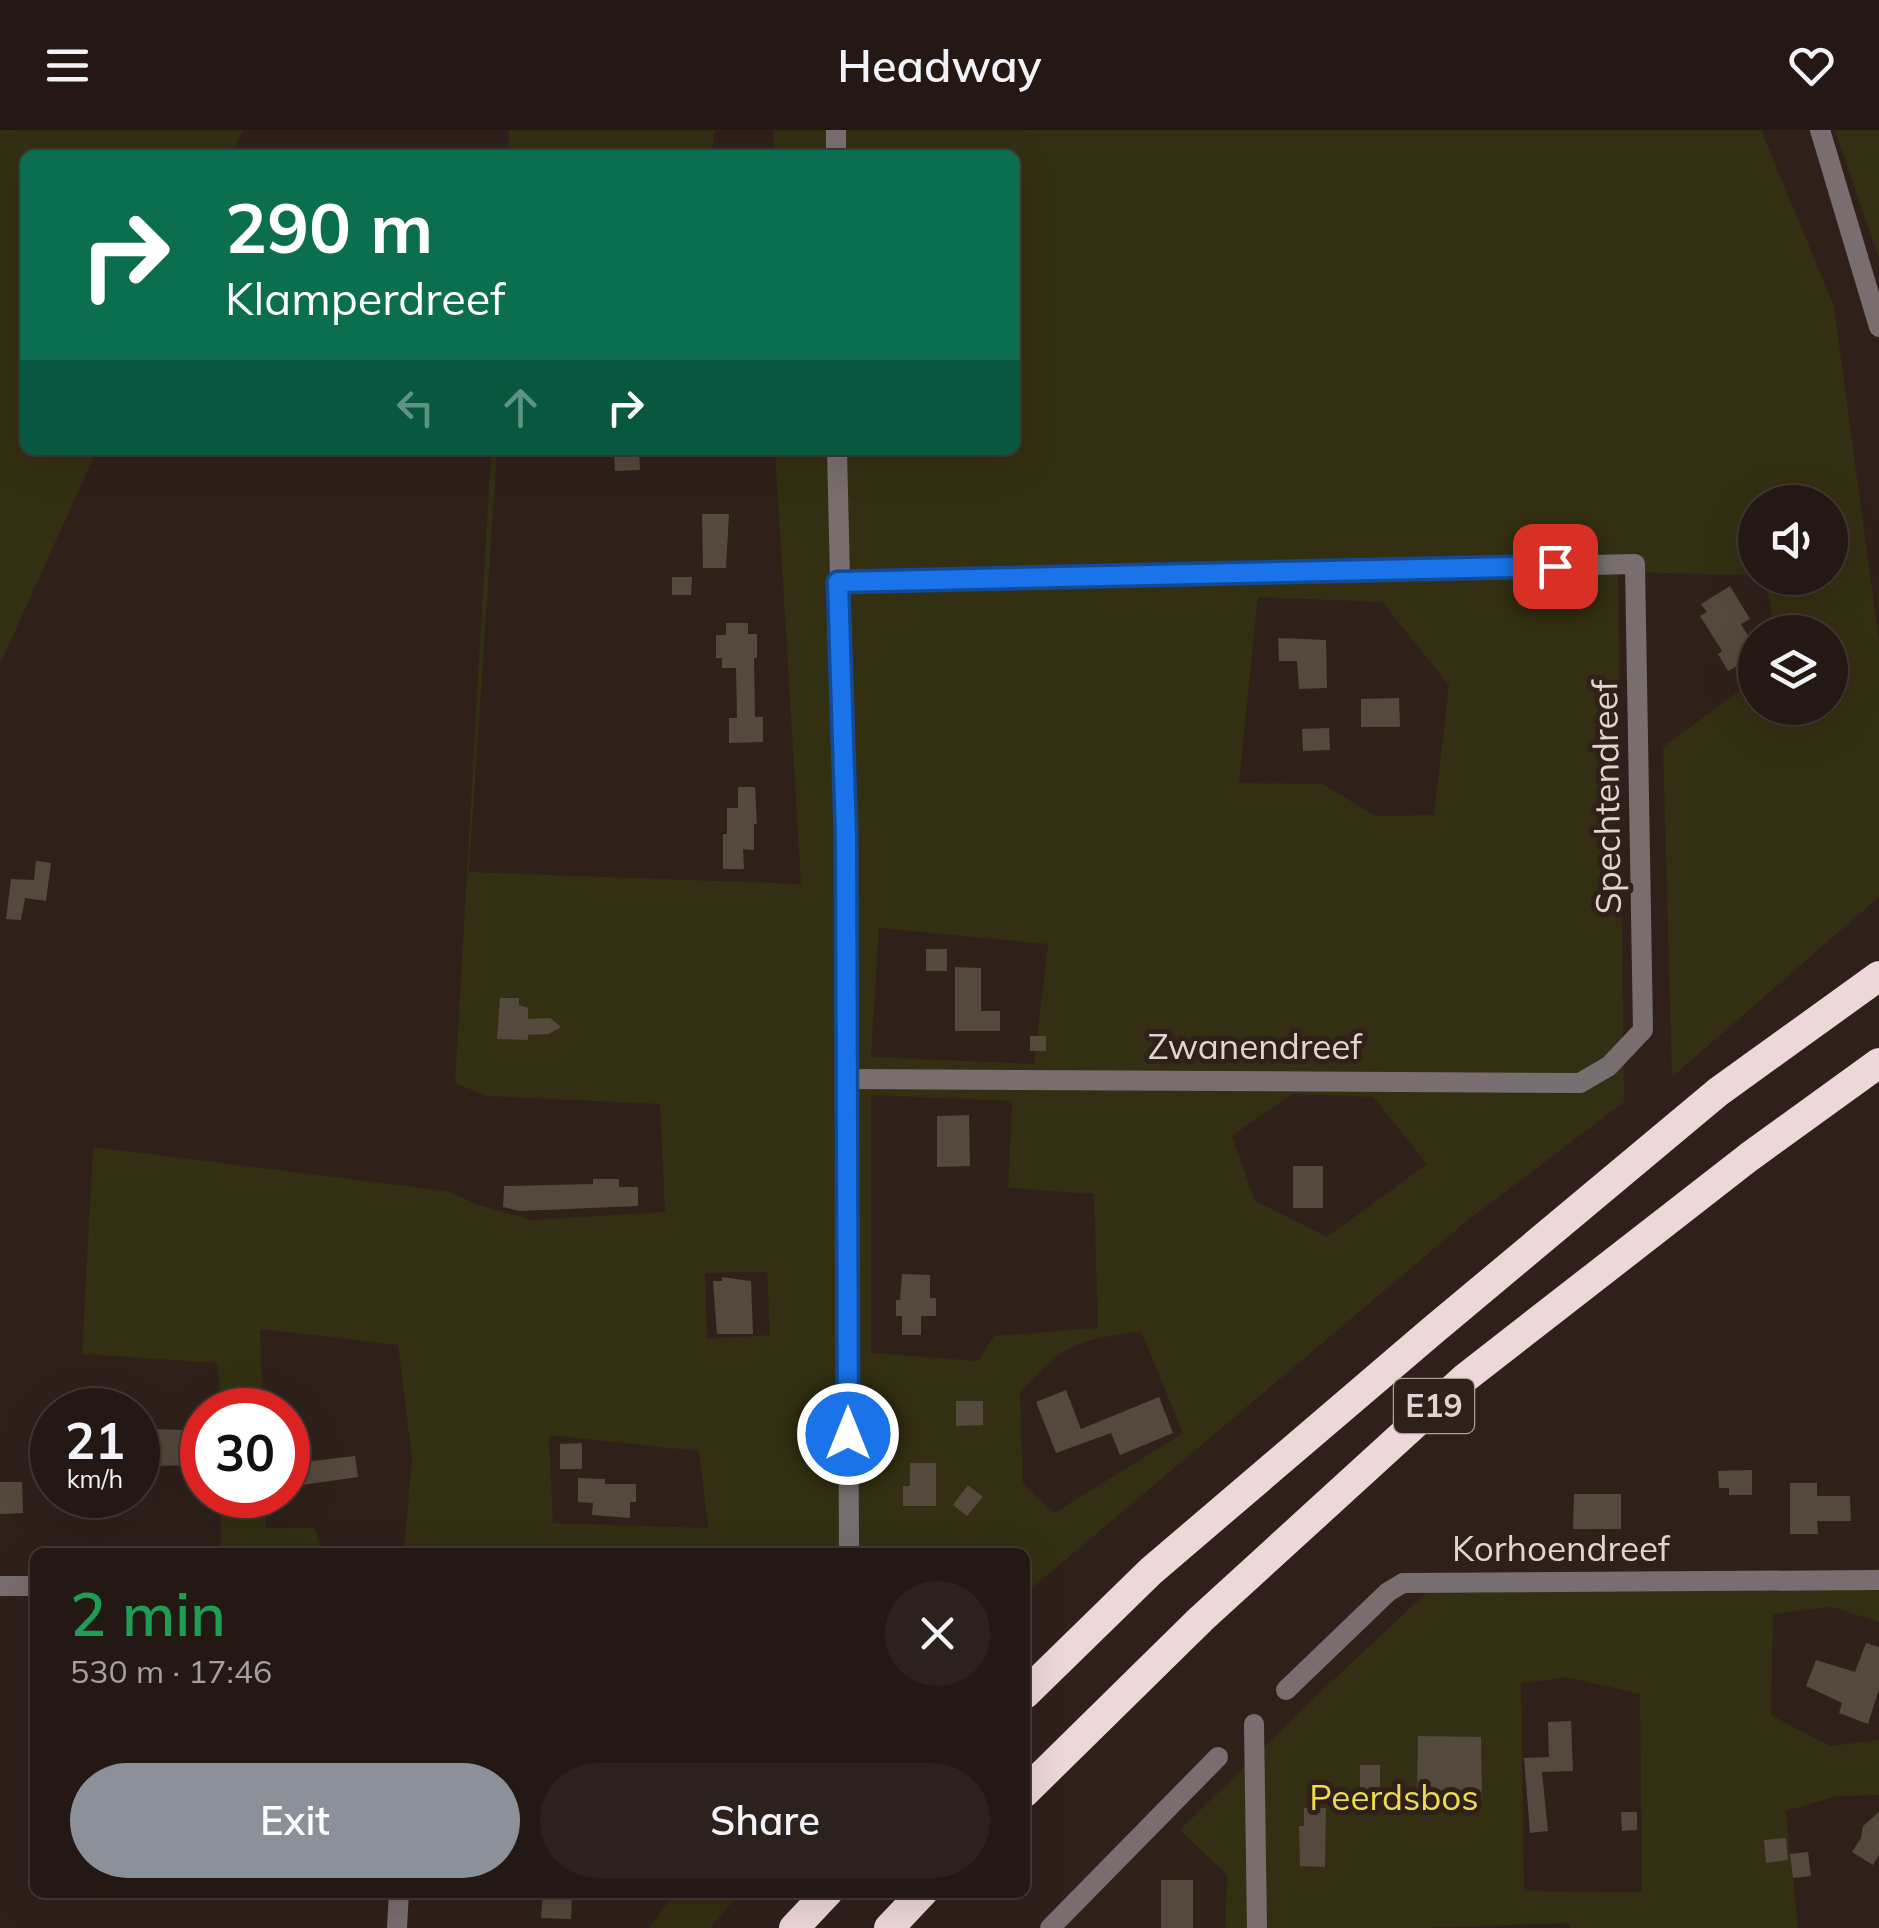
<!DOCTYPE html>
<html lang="en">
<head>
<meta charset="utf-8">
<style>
  body { margin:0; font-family:Mulish,sans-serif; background:#2b211d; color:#f1f3f6; height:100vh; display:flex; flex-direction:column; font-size:38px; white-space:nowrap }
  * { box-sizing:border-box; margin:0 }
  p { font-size:32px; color:#a3a0a0 }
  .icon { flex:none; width:55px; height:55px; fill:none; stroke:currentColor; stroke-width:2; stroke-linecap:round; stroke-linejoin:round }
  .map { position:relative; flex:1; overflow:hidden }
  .drawer { position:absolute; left:30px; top:1418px; width:1000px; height:350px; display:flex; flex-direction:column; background:#231814; border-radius:15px; box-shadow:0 10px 40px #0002,0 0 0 2px #403734 }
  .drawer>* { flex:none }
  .top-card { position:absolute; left:20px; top:20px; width:1000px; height:305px; border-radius:15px; box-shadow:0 10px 40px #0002,0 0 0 2px #403734; background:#0b6e4f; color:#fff; overflow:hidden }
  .controls { position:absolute; left:1738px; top:355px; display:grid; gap:20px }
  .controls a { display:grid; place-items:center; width:110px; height:110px; border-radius:50%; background:#231814; box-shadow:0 10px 40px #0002,0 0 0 2px #403734; font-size:50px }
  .speed { position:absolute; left:30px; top:1258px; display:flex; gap:20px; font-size:50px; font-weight:700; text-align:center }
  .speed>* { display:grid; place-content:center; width:130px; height:130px; border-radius:50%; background:#231814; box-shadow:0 10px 40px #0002,0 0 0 2px #403734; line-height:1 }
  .speed small { font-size:25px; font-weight:400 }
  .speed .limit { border:15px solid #d22; background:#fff; color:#111 }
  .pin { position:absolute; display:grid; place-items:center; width:85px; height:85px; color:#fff; margin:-42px; border-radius:20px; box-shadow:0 5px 15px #0006 }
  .me { position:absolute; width:110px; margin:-55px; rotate:0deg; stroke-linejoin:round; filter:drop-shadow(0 0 8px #0008) }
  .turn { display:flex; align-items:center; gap:35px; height:210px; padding:0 40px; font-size:45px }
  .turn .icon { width:130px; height:130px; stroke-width:2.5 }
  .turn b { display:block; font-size:70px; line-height:85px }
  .lanes { display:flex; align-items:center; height:95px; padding:0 40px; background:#0003; justify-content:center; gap:50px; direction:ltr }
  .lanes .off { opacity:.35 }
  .round { display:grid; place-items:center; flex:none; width:105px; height:105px; border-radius:52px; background:#2b211d }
  .overview { display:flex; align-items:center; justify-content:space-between; height:170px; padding:0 40px }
  h1 { font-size:60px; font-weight:600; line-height:75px; color:#1e9e55 }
  .primary-button { display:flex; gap:20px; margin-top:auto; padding:20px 40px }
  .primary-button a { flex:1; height:115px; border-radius:60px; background:#8c9099; color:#fff; font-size:40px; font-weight:600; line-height:115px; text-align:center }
  .primary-button a+a { background:#2b211d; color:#f1f3f6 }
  header { display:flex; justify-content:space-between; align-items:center; height:130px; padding:0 40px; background:#231814; font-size:45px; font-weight:600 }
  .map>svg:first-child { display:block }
  .green { fill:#332f12; fill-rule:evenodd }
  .building { fill:#53493c }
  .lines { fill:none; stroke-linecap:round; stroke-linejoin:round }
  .street { stroke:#786e6f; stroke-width:20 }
  .highway { stroke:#eed7d9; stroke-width:30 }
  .route-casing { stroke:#114b97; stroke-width:25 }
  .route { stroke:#1a73e8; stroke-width:18 }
  .labels { text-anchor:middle; stroke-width:10; stroke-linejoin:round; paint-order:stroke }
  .shield { fill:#2f201a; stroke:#aa9f9a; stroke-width:2.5 }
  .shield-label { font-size:32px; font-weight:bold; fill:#dfd5d1 }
  .street-label { font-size:35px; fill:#dfd5d1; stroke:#2f201a }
  .park-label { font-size:35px; fill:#ecdc4e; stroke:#2f201a }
</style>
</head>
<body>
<header><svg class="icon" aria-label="menu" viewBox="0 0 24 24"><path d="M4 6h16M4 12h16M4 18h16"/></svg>Headway<svg class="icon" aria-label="heart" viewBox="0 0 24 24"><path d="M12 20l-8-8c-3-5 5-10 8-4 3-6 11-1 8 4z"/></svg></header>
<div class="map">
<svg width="1879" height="1798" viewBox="0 0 1879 1798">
  <rect width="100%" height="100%" fill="#2f201a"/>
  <g class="green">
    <path d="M0,0h243l-11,25h-207v295h72l-97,214z"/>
    <path d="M509,0h206l-4,25h-203z"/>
    <path d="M774,0h987l73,176 45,336v255l-207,180 -9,-330 92,-68v29h75v-76h-55l-10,-54h65v-76h-75v73l-137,-3 6,530 -156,118 -443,374v-42h-621l8,-94 -14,-113 -138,-16 3,81h-41l-5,-47 -135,-9 11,-207 354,44 32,14 53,15 133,-8 -5,-108 -173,-8 -32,-13 36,-633h6l-28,422 332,12 -26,-434h240v-295h-242zM1258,467l124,5 67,83 -15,130 -59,1 -52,-32 -84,-1zM879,798l169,16 -14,120 -163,-7zM1292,964l81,3 54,67 -100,73 -72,-36 -23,-65zM871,965l141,6 -4,87 86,6 4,134 -104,8 -16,25 -107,-8zM767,1142l3,63 -63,4 -2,-66zM1141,1201l42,102 -129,80 -31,-29 -3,-92c48,-50 53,-50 121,-61zM549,1305l150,16 9,77 -155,-5z"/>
    <path d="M1835,0h44v129z"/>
    <path d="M221,1365h44l1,33h49l7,24h-101z"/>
    <path d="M1879,1438v54l-47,-15 -59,7 -2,101 59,31 49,-6v55l-42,1 -51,15 12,117h-228l-1,-5 -149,5h-195l2,-53 -47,-45 135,-133 125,-117 394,-3zM1566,1547l74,17 2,198 -118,-1 -3,-207z"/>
    <path d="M675,1762h65v1l-30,35h-61z"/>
  </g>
  <g class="building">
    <path d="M614,320h25l1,20 -25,1z"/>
    <path d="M702,384h27l-3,54h-23z"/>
    <path d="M672,447h20l-1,18h-19z"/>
    <path d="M1730,456l20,33 -9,5 14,24v8l-27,15 -10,-17 4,-3 -22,-35 7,-4 -6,-8z"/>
    <path d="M726,493h22v11h9v24h-3l1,59h8v25l-34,1v-25h8l-1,-50h-14v-10h-6v-23h10z"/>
    <path d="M1278,508l48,2 1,48 -28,1 -2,-28h-18z"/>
    <path d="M1399,568l1,29h-39v-28z"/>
    <path d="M1329,598l1,22 -27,1 -1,-22z"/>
    <path d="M738,657h17l2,37h-3v26l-11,-1 1,20h-21v-35h4v-26h11z"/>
    <path d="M36,731l15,2 -5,38 -21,-3 -4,22 -15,-1 5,-40 23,1z"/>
    <rect x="926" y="819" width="21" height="22"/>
    <path d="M955,837l26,1v43h19v20h-45z"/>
    <path d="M500,868h19v7l9,3v11l22,-1 11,9 -12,7 -21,1v5l-31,-1z"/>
    <rect x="1030" y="906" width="16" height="15"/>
    <path d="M969,985l1,51 -33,1v-51z"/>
    <rect x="1293" y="1036" width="30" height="42"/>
    <path d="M593,1049h26v8h19v19l-118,5 -17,-4 1,-21 89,-2z"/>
    <path d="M902,1144l28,1v23h6v18h-15v19h-19v-19h-6v-16h4z"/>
    <path d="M722,1147l29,4 2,53h-36l-4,-53h9z"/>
    <path d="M1066,1260l15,39 78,-32 14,36 -53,22 -9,-22 -55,20 -20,-51z"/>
    <path d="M956,1271h27v24l-27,1z"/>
    <path d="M298,1287l5,45 52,-6 3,21 -70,10v-69z"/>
    <path d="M153,1299l31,1v5h18v30l-48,1 1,12h-17v-36h15z"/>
    <path d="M582,1313v26h-22v-25z"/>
    <path d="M910,1333h26v43h-33v-20h7z"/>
    <path d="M1752,1340v25h-23v-7h-10l-1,-17z"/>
    <path d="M578,1348l27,1v5h31v18h-6v16l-38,-3 1,-12 -15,-1z"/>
    <path d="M0,1352h22l1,31 -23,1z"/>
    <path d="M1790,1353h27v13h33l1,25h-34l1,13h-28z"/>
    <path d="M968,1355l15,12 -16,19 -14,-11z"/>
    <path d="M1574,1364h47v35h-48z"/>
    <path d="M1866,1513l13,4v42l-11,35 -29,-11 3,-10 -36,-17 10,-26 39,12z"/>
    <path d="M1571,1591l2,50 -31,1 6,59 -18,2 -6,-75 25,-1 -1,-35z"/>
    <path d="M1418,1606l63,1 1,59h-65z"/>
    <rect x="1360" y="1635" width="20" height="41"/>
    <path d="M1304,1678h22l-1,59 -25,-1 -1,-40h5z"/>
    <path d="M1621,1682h16v18l-15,1z"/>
    <path d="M1879,1682v43l-6,10 -21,-13 9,-14 2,-12z"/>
    <path d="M1786,1708l2,22 -22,3 -2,-23z"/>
    <path d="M1808,1722l3,24 -18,2 -3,-24z"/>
    <rect x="1161" y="1750" width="32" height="48"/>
    <path d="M543,1762h29l-1,27 -30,-1z"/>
  </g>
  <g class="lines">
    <g class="street">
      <path d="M836,0v25"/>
      <path d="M1820,0l59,197"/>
      <path d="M837,320l9,385 3,717"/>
      <path d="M838,452l797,-18 8,466 -34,36 -29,17 -734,-4"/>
      <path d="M0,1456h35"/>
      <path d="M1286,1560l102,-98 15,-9 476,-3"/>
      <path d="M1254,1594l3,204"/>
      <path d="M397,1798l2,-36"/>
      <path d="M1050,1798l168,-171"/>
    </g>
    <g class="highway">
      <path d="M1025,1564l126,-123 281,-240 286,-239 161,-116"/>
      <path d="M1025,1662l176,-173 264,-241 284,-221 130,-94"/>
      <path d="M794,1798l34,-36"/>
      <path d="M889,1798l34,-36"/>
    </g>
  </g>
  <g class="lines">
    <defs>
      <path id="route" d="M848,1304l-2,-599 -8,-253 717,-16"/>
    </defs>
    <use href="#route" class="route-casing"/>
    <use href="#route" class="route"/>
  </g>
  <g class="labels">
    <rect class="shield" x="1394" y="1249" width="80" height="54" rx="8"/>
    <g class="shield-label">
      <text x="1434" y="1287">E19</text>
    </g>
    <g class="street-label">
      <text transform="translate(1607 667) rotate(-91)" y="12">Spechtendreef</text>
      <text x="1255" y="929">Zwanendreef</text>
      <text x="1561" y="1431">Korhoendreef</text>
    </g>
    <g class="park-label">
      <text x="1394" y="1680">Peerdsbos</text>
    </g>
  </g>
</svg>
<div class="controls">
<a><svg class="icon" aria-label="sound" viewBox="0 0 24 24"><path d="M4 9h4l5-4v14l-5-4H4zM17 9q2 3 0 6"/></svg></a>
<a><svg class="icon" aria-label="layers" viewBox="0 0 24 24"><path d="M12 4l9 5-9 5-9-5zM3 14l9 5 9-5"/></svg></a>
</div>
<div class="speed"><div>21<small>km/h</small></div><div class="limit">30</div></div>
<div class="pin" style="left:1555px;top:436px;background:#d93025"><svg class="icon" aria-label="arrive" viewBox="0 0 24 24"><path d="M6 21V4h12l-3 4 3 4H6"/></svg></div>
<svg class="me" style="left:848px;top:1304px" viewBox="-20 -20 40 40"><circle r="17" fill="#1a73e8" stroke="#fff" stroke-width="3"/><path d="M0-11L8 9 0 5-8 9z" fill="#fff"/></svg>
<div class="top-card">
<div class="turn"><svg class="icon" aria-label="right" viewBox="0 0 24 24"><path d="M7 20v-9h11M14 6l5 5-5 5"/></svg><div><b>290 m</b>Klamperdreef</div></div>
<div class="lanes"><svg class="icon off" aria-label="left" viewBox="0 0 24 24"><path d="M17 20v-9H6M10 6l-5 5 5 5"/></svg><svg class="icon off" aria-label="ahead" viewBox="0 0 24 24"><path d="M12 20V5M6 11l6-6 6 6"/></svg><svg class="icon" aria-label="right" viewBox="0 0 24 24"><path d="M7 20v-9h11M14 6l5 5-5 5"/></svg></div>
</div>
<section class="drawer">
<div class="overview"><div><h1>2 min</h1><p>530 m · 17:46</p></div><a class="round"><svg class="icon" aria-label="close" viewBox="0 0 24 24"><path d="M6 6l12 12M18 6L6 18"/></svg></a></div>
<div class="primary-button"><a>Exit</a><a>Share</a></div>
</section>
</div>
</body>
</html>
